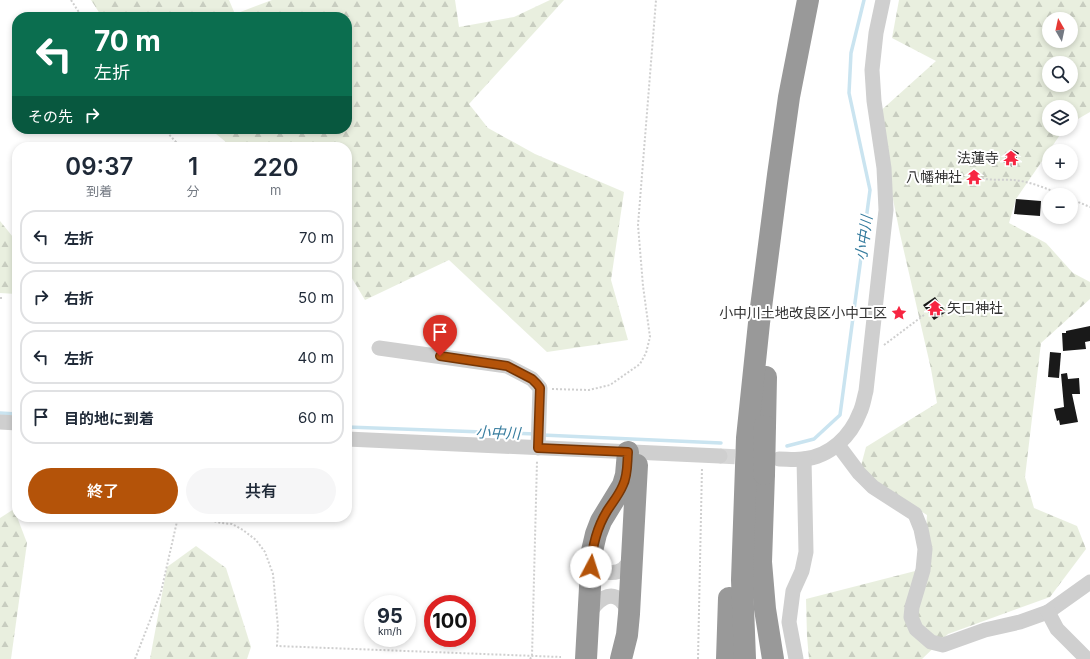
<!DOCTYPE html>
<html lang="ja">
<head>
<meta charset="utf-8">
<style>
  body { margin:0; font-family:Inter,"Noto Sans JP",sans-serif; background:#f6f6f7; color:#1f2937; height:100vh; display:flex; flex-direction:column; font-size:15px; white-space:nowrap }
  * { box-sizing:border-box; margin:0 }
  p { font-size:13px; color:#747a83 }
  .icon { flex:none; width:22px; height:22px; fill:none; stroke:currentColor; stroke-width:2; stroke-linecap:round; stroke-linejoin:round }
  .map { position:relative; flex:1; overflow:hidden }
  .sheet { position:absolute; left:12px; top:142px; width:340px; height:380px; display:flex; flex-direction:column; background:#fff; border-radius:16px; box-shadow:0 2px 6px #0003 }
  .sheet>* { flex:none }
  .guide { position:absolute; left:12px; top:12px; width:340px; height:122px; border-radius:16px; box-shadow:0 2px 6px #0003; background:#0b6e4f; color:#fff; overflow:hidden }
  .needle { width:26px; rotate:351deg }
  .buttons { position:absolute; left:1042px; top:12px; display:grid; gap:8px }
  .buttons a { display:grid; place-items:center; width:36px; height:36px; border-radius:50%; background:#fff; box-shadow:0 2px 6px #0003; font-size:20px }
  .speed { position:absolute; left:364px; top:595px; display:flex; gap:8px; font-size:20px; font-weight:700; text-align:center }
  .speed>* { display:grid; place-content:center; width:52px; height:52px; border-radius:50%; background:#fff; box-shadow:0 2px 6px #0003; line-height:1 }
  .speed small { font-size:10px; font-weight:400 }
  .speed .limit { border:6px solid #d22; background:#fff; color:#111 }
  .pin { position:absolute; display:grid; place-items:center; width:34px; height:34px; color:#fff; margin:-41px -17px; border-radius:50% 50% 50% 0; rotate:-45deg; box-shadow:0 0 4px #0007 }
  .pin .icon { rotate:45deg }
  .me { position:absolute; width:44px; margin:-22px; rotate:5deg; stroke-linejoin:round; filter:drop-shadow(0 0 3px #0008) }
  .turn { display:flex; align-items:center; gap:14px; height:84px; padding:0 16px; font-size:18px }
  .turn .icon { width:52px; height:52px; stroke-width:2.5 }
  .turn b { display:block; font-size:28px; line-height:34px }
  .then { display:flex; align-items:center; height:38px; padding:0 16px; background:#0003; gap:8px; font-size:15px }
  .eta { display:flex; justify-content:space-evenly; align-items:center; height:68px; text-align:center }
  .eta b { font-size:24px; font-weight:600; line-height:28px }
  .button { display:flex; gap:8px; margin-top:auto; padding:8px 16px }
  .button a { flex:1; height:46px; border-radius:24px; background:#b45309; color:#fff; font-size:16px; font-weight:600; line-height:46px; text-align:center }
  .button a+a { background:#f6f6f7; color:#1f2937 }
  ul { padding:0; list-style:none }
  li { display:flex; align-items:center; gap:12px; height:54px; margin:0 8px 6px; padding:0 8px; border:2px solid #e0e1e3; border-radius:16px }
  li div { flex:1 }
  li b { display:block; font-size:15px }
  li em { font-style:normal }
  .map>svg:first-child { display:block }
  .forest { fill:url(#forest-firs); fill-rule:evenodd }
  .lines { fill:none; stroke-linecap:round; stroke-linejoin:round }
  .stream { stroke:#cae4f0; stroke-width:3.5 }
  .building { fill:#191919 }
  .minor-tunnel { stroke:#d6d6d6; stroke-width:15; stroke-dasharray:15 8; stroke-linecap:butt }
  .path { stroke:#cfcfcf; stroke-width:2; stroke-dasharray:2 2; stroke-linecap:butt }
  .minor { stroke:#cfcfcf; stroke-width:15 }
  .highway { stroke:#999; stroke-width:22 }
  .highway-bridge { stroke:#999; stroke-width:22 }
  .route-casing { stroke:#753606; stroke-width:10 }
  .route { stroke:#b45309; stroke-width:7 }
  .labels { text-anchor:middle; stroke-width:4; stroke-linejoin:round; paint-order:stroke }
  .poi-label { font-size:14px; fill:#323232; stroke:#fff; text-anchor:end }
  .water-label { font-size:15px; font-style:italic; fill:#367c9e; stroke:#fff }
</style>
</head>
<body>
<div class="map">
<svg width="1090" height="659" viewBox="0 0 1090 659">
  <defs>
    <pattern id="forest-firs" width="22" height="20" patternUnits="userSpaceOnUse"><rect width="22" height="20" fill="#e9efdf"/><path d="M5 1l3.5 6h-7zM16 11l3.5 6h-7z" fill="#c8cdc0"/></pattern>
  </defs>
  <rect width="100%" height="100%" fill="#fff"/>
  <g class="forest">
    <path d="M91,0h138l6,14 37,-14h183l4,27 55,-10 36,-17h14l-95,104 19,24 47,26 89,38 -13,88 17,60 -81,12 -98,-92 -84,40 -18,-30v-123h-115l-22,-18h137v-112h-245z"/>
    <path d="M899,0h191v112l-19,11v-16h-22v22h15l-48,70 -7,24 37,20 27,30 17,9v17l-49,44 -16,134 9,31 43,18 9,23 -36,48 -102,37 -26,25h-113l-2,-23 -1,-37 117,-30 4,-54 -68,-42 7,-26 71,-44 -6,-34 -31,-135 -24,-119 60,-54 -44,-23zM1049,19h22v22h-22zM1049,63h22v22h-22z"/>
    <path d="M0,221l17,21 -1,52 -16,-1z"/>
    <path d="M14,509l13,34 -16,116h-11v-141z"/>
    <path d="M196,546l30,22 25,79 -4,12h-97l17,-92z"/>
  </g>
  <g class="lines">
    <g class="stream">
      <path d="M0,413l17,1"/>
      <path d="M347,427l189,7"/>
      <path d="M542,435l179,8"/>
      <path d="M787,446l27,-7 26,-24 30,-225 -21,-97 2,-40 13,-53"/>
    </g>
  </g>
  <g class="building">
    <path d="M1011,149l8,4 -7,14 -9,-5z"/>
    <path d="M1016,199l25,2 -1,15 -26,-2z"/>
    <path d="M935,297l11,15 -12,8 -11,-15z"/>
    <path d="M1090,326v15l-5,1 1,7 -23,2 -1,-18h4v-2z"/>
    <path d="M1050,352l11,1 -2,25 -11,-1z"/>
    <path d="M1067,373l1,6 11,-1 1,16h-8l6,28 -18,3 -1,-5 -2,1 -3,-12 10,-2 -3,-33z"/>
  </g>
  <g class="lines">
    <path class="minor-tunnel" d="M720,456l35,2"/>
    <g class="path">
      <path d="M71,0l11,17"/>
      <path d="M164,129l12,13 2,5"/>
      <path d="M982,178c10,3 21,1 31,2 16,1 35,9 49,15"/>
      <path d="M1071,199l19,8"/>
      <path d="M0,298h2"/>
      <path d="M884,345l40,-30"/>
      <path d="M552,389l37,1 21,-5 30,-21 6,-11 4,-16 -7,-51 -5,-61 18,-225"/>
      <path d="M199,517l22,6 11,1 11,6 13,10 9,12 8,22 5,53 -1,19 284,11"/>
      <path d="M135,659l26,-67 17,-75"/>
      <path d="M530,659l2,-3 5,-195"/>
      <path d="M698,659l4,-192"/>
    </g>
    <g class="minor">
      <path d="M379,348l128,18 25,13 8,9 -2,60"/>
      <path d="M0,422l17,1"/>
      <path d="M347,439l373,17"/>
      <path d="M838,445l21,28 14,14 42,27 6,15 4,20 -2,21 -11,37 -1,10 5,12 15,13 12,3 42,-15 35,-8 28,-10 42,-30"/>
      <path d="M779,459c8,0 16,1 24,0 27,-2 48,-23 57,-47 3,-6 4,-14 6,-21l20,-181 -2,-42 -10,-67 -2,-31 4,-37 7,-33"/>
      <path d="M593,552c1,5 3,11 6,15 6,7 17,7 24,2 4,-3 7,-9 9,-14"/>
      <path d="M1048,612l9,17 30,30"/>
      <path d="M589,615c6,-13 22,-28 34,-12 3,3 4,7 6,11"/>
      <path d="M796,659l-7,-37 4,-31 9,-20 4,-19 -2,-93"/>
    </g>
    <g class="highway">
      <path d="M765,426l1,-49"/>
      <path d="M764,474l-3,88 4,47 8,50"/>
      <path d="M586,659l6,-108 4,-17 5,-13 22,-36 3,-10 2,-23"/>
      <path d="M621,659l6,-24 2,-21 8,-149"/>
      <path d="M727,659l2,-61"/>
      <path d="M745,659l-3,-79 5,-142 12,-115 19,-148 11,-78 19,-97"/>
    </g>
    <path class="highway-bridge" d="M764,474l1,-48"/>
  </g>
  <g class="lines">
    <defs>
      <path id="route" d="M440,356l67,10 25,13 5,5 3,4 -2,60 90,4c-1,11 0,23 -5,33 -4,10 -11,18 -16,26 -11,18 -15,36 -16,56"/>
    </defs>
    <use href="#route" class="route-casing"/>
    <use href="#route" class="route"/>
  </g>
  <defs>
    <symbol id="temple-bare" viewBox="-9 -9 18 18"><path d="M0-6L5-2H3V0L6.5 2.5H4V6H1.5V3h-3V6H-4V2.5H-6.5L-3 0V-2H-5Z" fill="#f72541" stroke="#fff" stroke-width="2.5" paint-order="stroke"/></symbol>
    <symbol id="sight-bare" viewBox="-9 -9 18 18"><path d="M0-6L1.8-2.2L6-1.7L2.9 1.2L3.7 5.4L0 3.3L-3.7 5.4L-2.9 1.2L-6-1.7L-1.8-2.2Z" fill="#f72541" stroke="#fff" stroke-width="2.5" paint-order="stroke"/></symbol>
  </defs>
  <g fill-rule="evenodd">
    <use href="#temple-bare" x="1000" y="147" width="22" height="22"/>
    <use href="#temple-bare" x="963" y="166" width="22" height="22"/>
    <use href="#temple-bare" x="924" y="297" width="22" height="22"/>
    <use href="#sight-bare" x="888" y="302" width="22" height="22"/>
  </g>
  <g class="labels">
    <g class="poi-label">
      <text x="999" y="163">法蓮寺</text>
      <text x="962" y="182">八幡神社</text>
      <text x="947" y="313" text-anchor="start">矢口神社</text>
      <text x="887" y="318">小中川土地改良区小中工区</text>
    </g>
    <g class="water-label">
      <text transform="translate(864 238) rotate(-82)" y="5">小中川</text>
      <text transform="translate(498 433) rotate(2)" y="5">小中川</text>
    </g>
  </g>
</svg>
<div class="buttons">
<a><svg class="needle" viewBox="-14 -14 28 28"><path d="M0-13l5 13h-10z" fill="#e53935"/><path d="M0 13l5-13h-10z" fill="#747a83"/></svg></a>
<a><svg class="icon" aria-label="search" viewBox="0 0 24 24"><circle cx="10" cy="10" r="6"/><path d="M15 15l6 6"/></svg></a>
<a><svg class="icon" aria-label="layers" viewBox="0 0 24 24"><path d="M12 4l9 5-9 5-9-5zM3 14l9 5 9-5"/></svg></a>
<a>+</a>
<a>−</a>
</div>
<div class="speed"><div>95<small>km/h</small></div><div class="limit">100</div></div>
<div class="pin" style="left:440px;top:356px;background:#d93025"><svg class="icon" aria-label="arrive" viewBox="0 0 24 24"><path d="M6 21V4h12l-3 4 3 4H6"/></svg></div>
<svg class="me" style="left:591px;top:567px" viewBox="-20 -20 40 40"><circle r="19" fill="#fff"/><path d="M0-13L10 11 0 6-10 11z" fill="#b45309"/></svg>
<div class="guide">
<div class="turn"><svg class="icon" aria-label="left" viewBox="0 0 24 24"><path d="M17 20v-9H6M10 6l-5 5 5 5"/></svg><div><b>70 m</b>左折</div></div>
<div class="then">その先<svg class="icon" aria-label="right" viewBox="0 0 24 24"><path d="M7 20v-9h11M14 6l5 5-5 5"/></svg></div>
</div>
<section class="sheet">
<div class="eta">
<div><b>09:37</b><p>到着</p></div>
<div><b>1</b><p>分</p></div>
<div><b>220</b><p>m</p></div>
</div>
<ul>
<li><svg class="icon" aria-label="left" viewBox="0 0 24 24"><path d="M17 20v-9H6M10 6l-5 5 5 5"/></svg><div><b>左折</b></div><em>70 m</em></li>
<li><svg class="icon" aria-label="right" viewBox="0 0 24 24"><path d="M7 20v-9h11M14 6l5 5-5 5"/></svg><div><b>右折</b></div><em>50 m</em></li>
<li><svg class="icon" aria-label="left" viewBox="0 0 24 24"><path d="M17 20v-9H6M10 6l-5 5 5 5"/></svg><div><b>左折</b></div><em>40 m</em></li>
<li><svg class="icon" aria-label="arrive" viewBox="0 0 24 24"><path d="M6 21V4h12l-3 4 3 4H6"/></svg><div><b>目的地に到着</b></div><em>60 m</em></li>
</ul>
<div class="button"><a>終了</a><a>共有</a></div>
</section>
</div>
</body>
</html>
